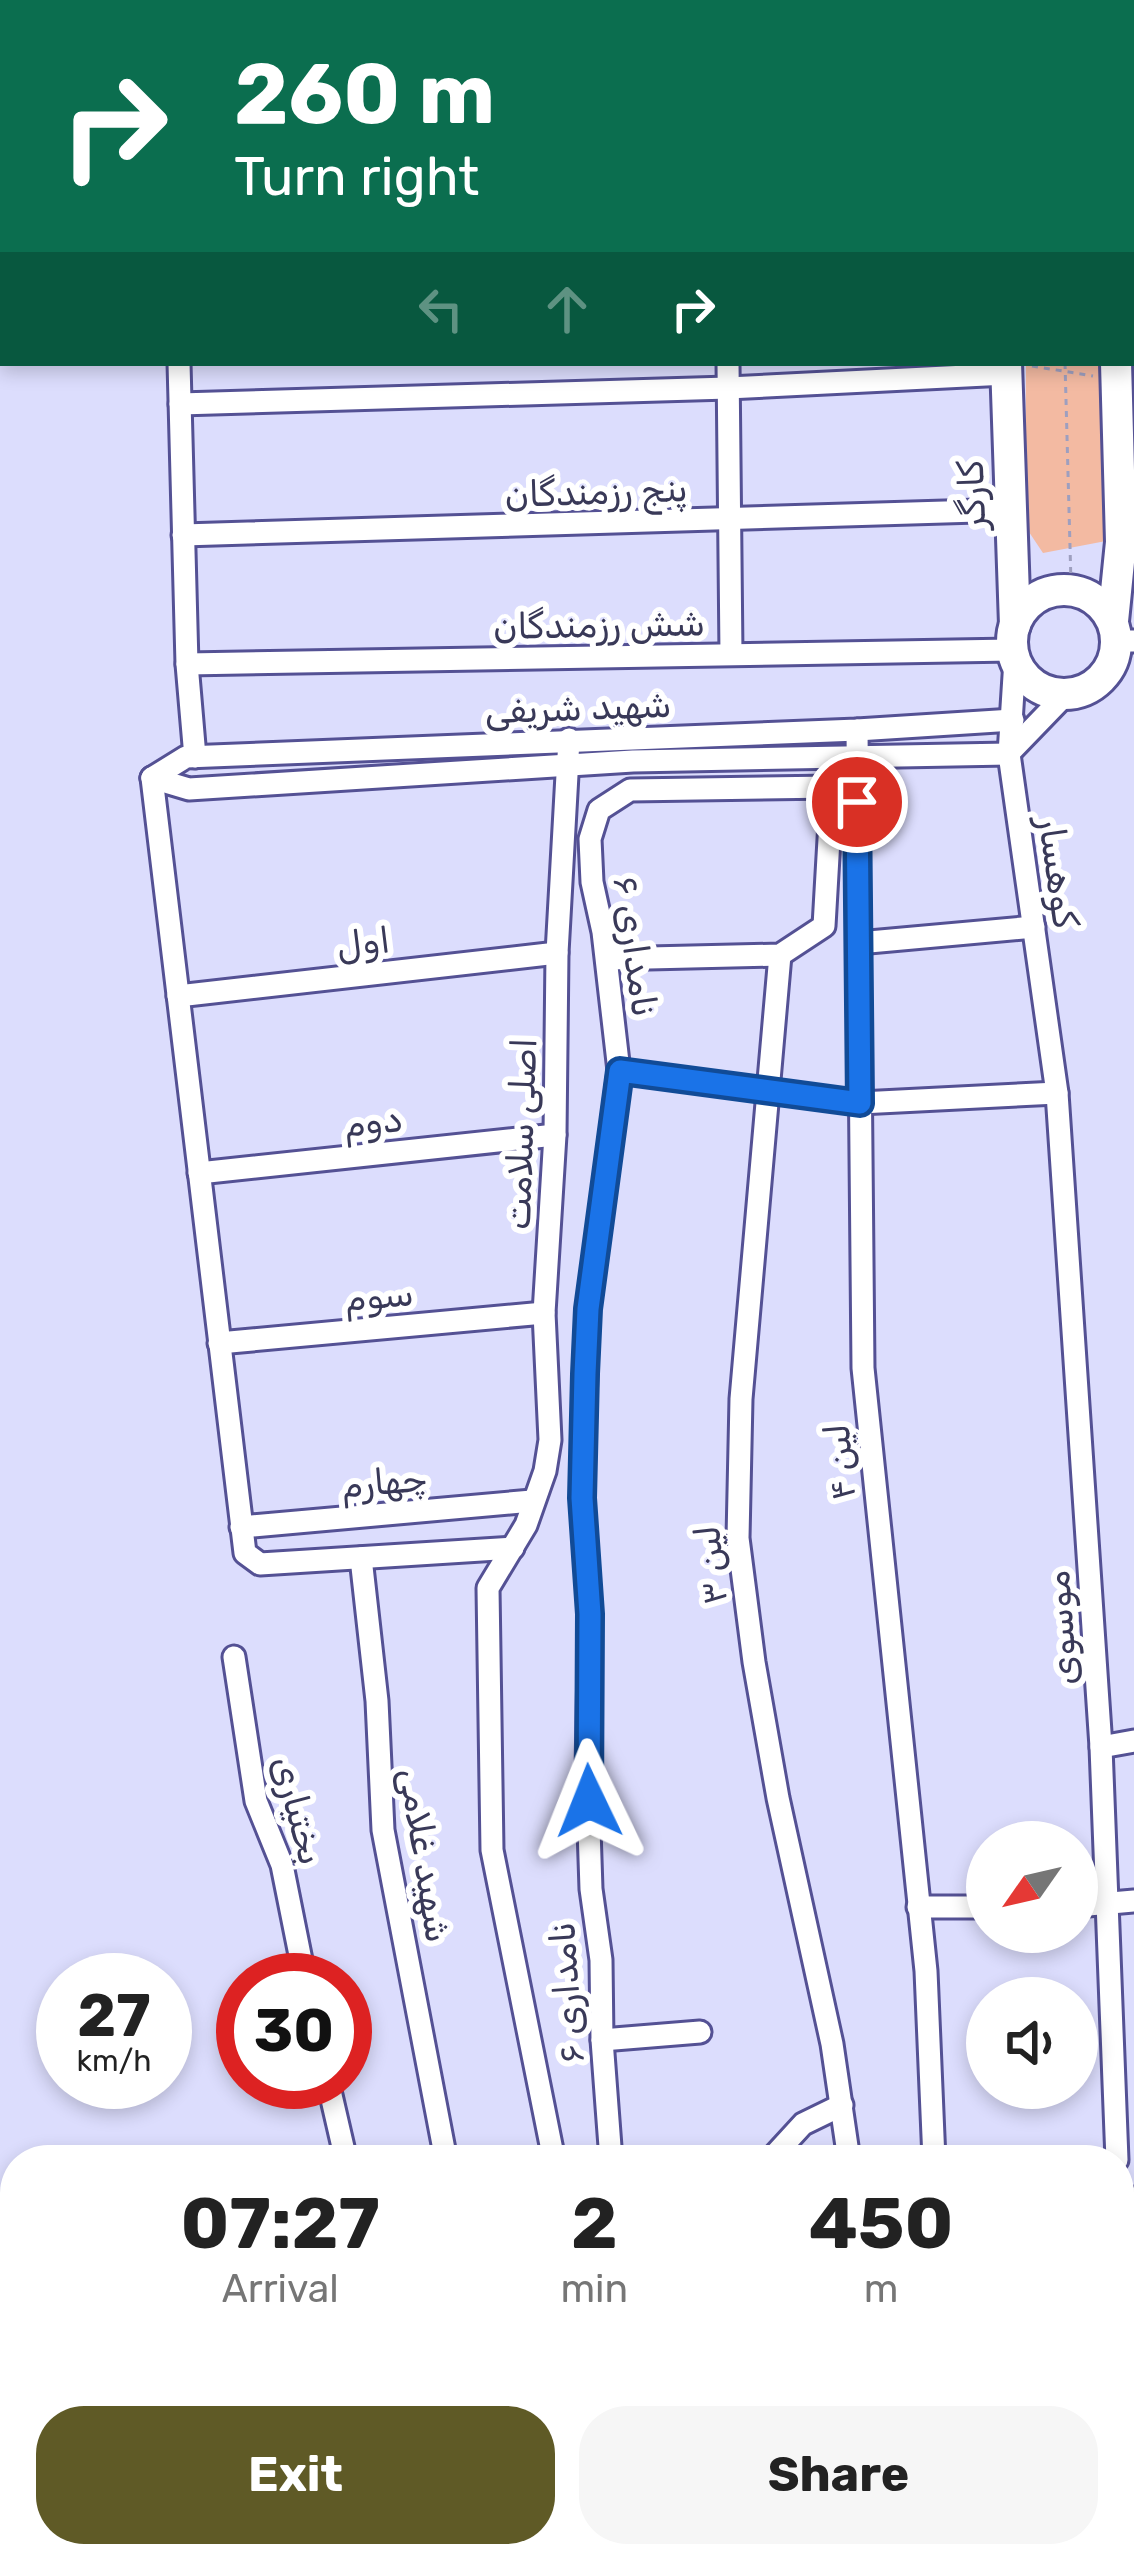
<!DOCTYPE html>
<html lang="en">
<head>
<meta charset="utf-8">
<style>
  body { margin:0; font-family:Rubik,"Noto Naskh Arabic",sans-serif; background:#f6f6f6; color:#222; height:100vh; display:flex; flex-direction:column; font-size:45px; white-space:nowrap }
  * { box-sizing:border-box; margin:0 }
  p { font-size:39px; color:#767676 }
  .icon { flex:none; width:66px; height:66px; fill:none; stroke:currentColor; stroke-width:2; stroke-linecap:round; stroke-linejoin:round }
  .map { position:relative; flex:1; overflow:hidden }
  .side { position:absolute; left:0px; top:2145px; width:1134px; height:423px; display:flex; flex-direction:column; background:#fff; border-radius:48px 48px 0 0; box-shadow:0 6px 18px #0003 }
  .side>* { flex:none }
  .top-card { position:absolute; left:0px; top:0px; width:1134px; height:366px; box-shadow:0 6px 18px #0003; background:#0b6e4f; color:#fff; overflow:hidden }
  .needle { width:78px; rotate:236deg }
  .fabs { position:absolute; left:966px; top:1821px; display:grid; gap:24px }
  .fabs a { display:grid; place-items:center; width:132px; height:132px; border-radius:50%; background:#fff; box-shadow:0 6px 18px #0003; font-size:60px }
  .speed { position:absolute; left:36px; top:1953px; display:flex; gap:24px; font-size:60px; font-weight:700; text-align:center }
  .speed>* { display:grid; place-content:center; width:156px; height:156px; border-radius:50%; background:#fff; box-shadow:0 6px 18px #0003; line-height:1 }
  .speed small { font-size:30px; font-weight:400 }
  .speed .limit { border:18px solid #d22; background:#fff; color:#111 }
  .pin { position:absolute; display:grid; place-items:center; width:102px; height:102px; color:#fff; margin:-51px; border:6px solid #fff; border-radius:50%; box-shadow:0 3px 12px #0007 }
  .me { position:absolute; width:132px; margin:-66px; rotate:358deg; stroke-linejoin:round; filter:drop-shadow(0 0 9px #0008) }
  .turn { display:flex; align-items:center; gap:42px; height:252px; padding:0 36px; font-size:54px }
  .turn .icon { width:156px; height:156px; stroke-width:2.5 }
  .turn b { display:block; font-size:84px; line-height:102px }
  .lanes { display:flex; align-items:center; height:114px; padding:0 36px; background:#0003; justify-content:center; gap:60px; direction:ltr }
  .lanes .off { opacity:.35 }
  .eta { display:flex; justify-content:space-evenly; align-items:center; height:204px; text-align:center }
  .eta b { font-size:72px; font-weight:700; line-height:84px }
  .action { display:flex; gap:24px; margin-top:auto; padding:24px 36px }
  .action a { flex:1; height:138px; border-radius:48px; background:#5f5a26; color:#fff; font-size:48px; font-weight:700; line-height:138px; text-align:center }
  .action a+a { background:#f6f6f6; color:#222 }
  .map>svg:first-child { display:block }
  .green { fill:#f3baa2 }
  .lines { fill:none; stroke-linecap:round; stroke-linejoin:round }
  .lane-casing { stroke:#545194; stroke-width:16 }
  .street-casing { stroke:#545194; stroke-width:27 }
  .secondary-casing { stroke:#545194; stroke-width:36 }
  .path { stroke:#9e9fbf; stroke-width:3; stroke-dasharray:6 6; stroke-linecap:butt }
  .lane { stroke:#fff; stroke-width:10 }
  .street { stroke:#fff; stroke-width:21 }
  .secondary { stroke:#fff; stroke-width:30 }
  .route-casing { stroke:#114b97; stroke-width:30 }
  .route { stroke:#1a73e8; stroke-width:21 }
  .labels { text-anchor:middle; stroke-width:12; stroke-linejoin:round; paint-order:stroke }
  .street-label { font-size:36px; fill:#393958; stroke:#fff }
</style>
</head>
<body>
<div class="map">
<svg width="1134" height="2566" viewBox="0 0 1134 2566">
  <rect width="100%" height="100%" fill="#dcddfd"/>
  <path class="green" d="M1026,363h75l5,178 -63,12 -18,-27z"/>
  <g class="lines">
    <defs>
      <g id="lane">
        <path d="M0,2490l15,14"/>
        <path d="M50,2553l8,13"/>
      </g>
      <g id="street">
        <path d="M725,0v3"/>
        <path d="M175,3v-3"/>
        <path d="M504,3l60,-3"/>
        <path d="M1131,79h3"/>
        <path d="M1131,223l3,-1"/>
        <path d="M179,363l8,301 8,93"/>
        <path d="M728,363l3,291"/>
        <path d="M180,404l548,-16 278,-14"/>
        <path d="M183,535l828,-25"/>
        <path d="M1117,641h17"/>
        <path d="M1015,660l-6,94 48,339 44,654 16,413"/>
        <path d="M187,664l825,-14"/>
        <path d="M857,730l6,638 63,603 8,189"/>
        <path d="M1009,753l57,-59"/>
        <path d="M152,778l93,775 15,11 253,-16"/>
        <path d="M152,778l34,-21 671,-27 156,-10"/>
        <path d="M152,778l37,11 444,-28 376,-7"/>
        <path d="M858,943l176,-16"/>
        <path d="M780,955l-39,444 -3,139 16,124 24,136 54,246 17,116"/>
        <path d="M607,959l173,-4 44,-29 8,-139"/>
        <path d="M178,996l379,-43"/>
        <path d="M619,1071l241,32 197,-10"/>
        <path d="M199,1173l356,-38"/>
        <path d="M219,1343l325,-30"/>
        <path d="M241,1527l291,-26"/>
        <path d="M361,1558l16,143 6,129 63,330"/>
        <path d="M234,1657l22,144 26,64 23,115"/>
        <path d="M1101,1747l33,-6"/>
        <path d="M1077,1906l57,-5"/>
        <path d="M918,1907h69"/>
        <path d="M602,2040l98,-8"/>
        <path d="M328,2082l18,78"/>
        <path d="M554,2160l-62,-310 -4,-262 38,-63 19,-54 5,-31 -6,-127 11,-178 2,-182 12,-214"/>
        <path d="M611,2160l-9,-120 -1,-80 -10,-71 -4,-121 3,-154 -8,-116 6,-189 31,-238 -16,-139 -11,-50 -2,-43 9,-29 31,-20 202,-3 24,-32"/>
        <path d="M770,2160l33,-36 39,-19"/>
        <path d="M1119,2202l15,-4"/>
        <path d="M1119,2221l15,337"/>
        <path d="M428,2553l1,13"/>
        <path d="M500,2553v13"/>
        <path d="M569,2553l1,13"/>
        <path d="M648,2553l1,13"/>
        <path d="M1068,2562l63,-4"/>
        <path d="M715,2566l1,-13"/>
        <path d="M855,2566v-13"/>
        <path d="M933,2566v-13"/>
      </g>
      <g id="secondary">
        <path d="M994,0v3"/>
        <path d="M1105,0v3"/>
        <path d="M1006,363l9,262"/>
        <circle cx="1064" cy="642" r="52"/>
        <path d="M1113,621l8,-79 -5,-179"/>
      </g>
    </defs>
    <use href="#lane" class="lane-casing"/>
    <use href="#street" class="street-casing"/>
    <use href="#secondary" class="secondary-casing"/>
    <g class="path">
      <path d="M1055,0v3"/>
      <path d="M1065,363l6,220"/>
      <path d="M1032,366l61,10"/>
    </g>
    <use href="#lane" class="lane"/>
    <use href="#street" class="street"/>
    <use href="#secondary" class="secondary"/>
  </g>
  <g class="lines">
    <defs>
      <path id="route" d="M589,1801l1,-187 -8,-116 3,-124 3,-65 32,-238 240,32 -3,-301"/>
    </defs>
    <use href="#route" class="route-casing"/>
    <use href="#route" class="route"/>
  </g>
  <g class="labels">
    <g class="street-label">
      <text transform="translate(596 491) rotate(-2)" y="13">پنج رزمندگان</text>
      <text transform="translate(971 495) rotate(-92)" y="13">کارگر</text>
      <text transform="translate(599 624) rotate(-1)" y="13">شش رزمندگان</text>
      <text transform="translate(578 707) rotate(-2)" y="13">شهید شریفی</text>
      <text transform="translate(1059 872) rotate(82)" y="13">کوهسار</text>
      <text transform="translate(363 942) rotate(-7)" y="13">اول</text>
      <text transform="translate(636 946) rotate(82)" y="13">نامداری ۶</text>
      <text transform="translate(373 1121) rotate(-6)" y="13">دوم</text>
      <text transform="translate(520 1134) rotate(-88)" y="13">اصلی سلامت</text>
      <text transform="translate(379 1295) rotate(-5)" y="13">سوم</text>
      <text transform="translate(839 1462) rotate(-95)" y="13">لین ۴</text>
      <text transform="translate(384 1481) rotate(-5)" y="13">چهارم</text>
      <text transform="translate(710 1565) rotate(-96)" y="13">لین ۳</text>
      <text transform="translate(1060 1628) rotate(-94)" y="13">موسوی</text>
      <text transform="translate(299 1810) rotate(75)" y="13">بختیاری</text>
      <text transform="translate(426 1855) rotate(81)" y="13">شهید غلامی</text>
      <text transform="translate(566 1993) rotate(-94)" y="13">نامداری ۶</text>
    </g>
  </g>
</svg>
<div class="fabs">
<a><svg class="needle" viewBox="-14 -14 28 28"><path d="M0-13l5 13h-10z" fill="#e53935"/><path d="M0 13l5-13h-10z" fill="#767676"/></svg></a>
<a><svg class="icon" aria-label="sound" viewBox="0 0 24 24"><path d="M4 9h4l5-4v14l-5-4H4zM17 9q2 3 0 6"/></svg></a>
</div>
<div class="speed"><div>27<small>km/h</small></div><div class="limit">30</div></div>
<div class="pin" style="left:857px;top:802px;background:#d93025"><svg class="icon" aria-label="arrive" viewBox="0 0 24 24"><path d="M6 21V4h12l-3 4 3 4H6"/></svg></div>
<svg class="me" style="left:589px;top:1801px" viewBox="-20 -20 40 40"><path d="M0-17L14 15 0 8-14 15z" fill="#1a73e8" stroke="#fff" stroke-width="4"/></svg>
<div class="top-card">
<div class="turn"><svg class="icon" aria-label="right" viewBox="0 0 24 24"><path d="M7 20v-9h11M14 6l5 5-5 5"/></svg><div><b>260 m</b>Turn right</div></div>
<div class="lanes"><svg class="icon off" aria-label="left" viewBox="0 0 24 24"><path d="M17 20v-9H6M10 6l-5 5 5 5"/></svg><svg class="icon off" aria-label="ahead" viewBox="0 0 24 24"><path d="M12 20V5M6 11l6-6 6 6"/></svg><svg class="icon" aria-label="right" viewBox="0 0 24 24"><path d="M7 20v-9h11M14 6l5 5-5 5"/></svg></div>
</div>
<section class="side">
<div class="eta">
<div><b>07:27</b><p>Arrival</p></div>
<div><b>2</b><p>min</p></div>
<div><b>450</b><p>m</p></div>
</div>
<div class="action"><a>Exit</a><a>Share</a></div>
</section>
</div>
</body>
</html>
